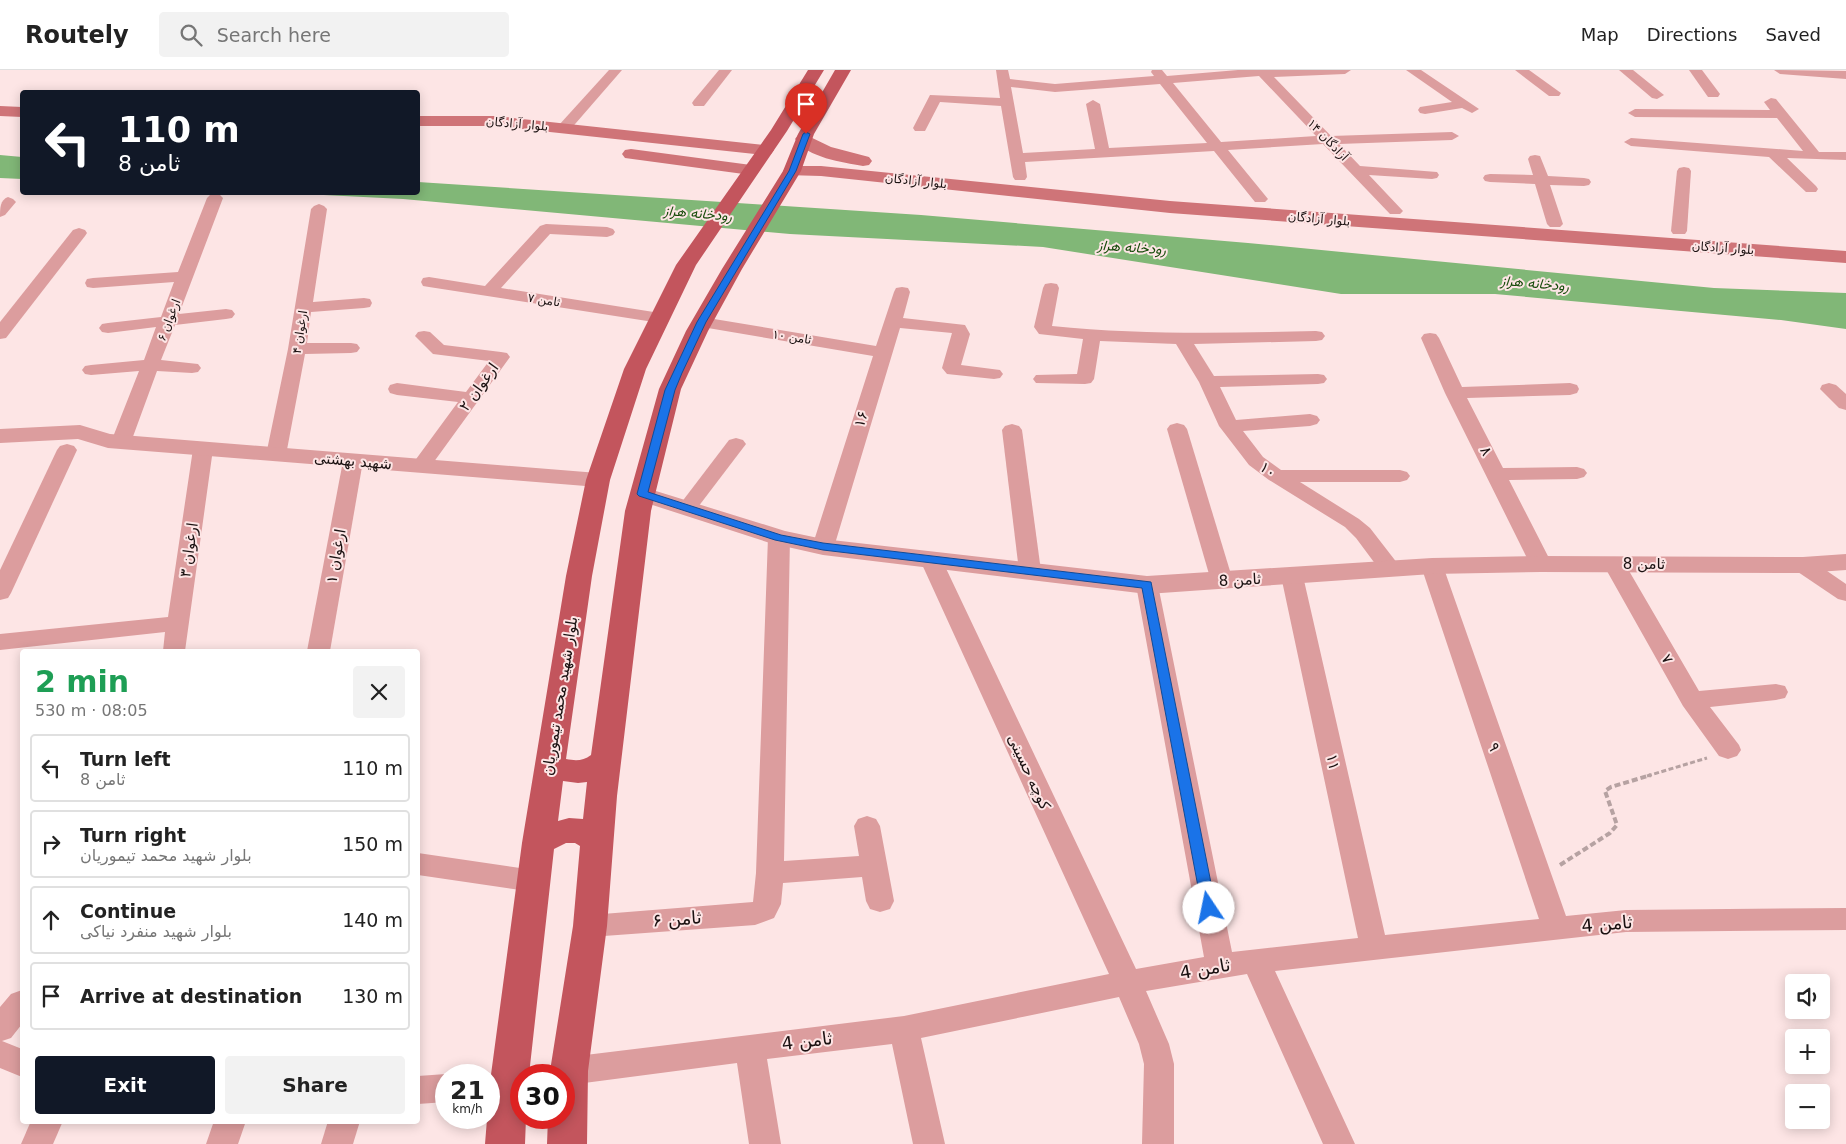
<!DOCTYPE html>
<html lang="en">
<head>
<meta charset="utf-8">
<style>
  body { margin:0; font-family:"DejaVu Sans",Vazirmatn,sans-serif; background:#f2f2f2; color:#222; height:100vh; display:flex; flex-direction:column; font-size:19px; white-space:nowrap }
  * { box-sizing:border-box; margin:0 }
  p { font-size:16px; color:#767676 }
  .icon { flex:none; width:28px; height:28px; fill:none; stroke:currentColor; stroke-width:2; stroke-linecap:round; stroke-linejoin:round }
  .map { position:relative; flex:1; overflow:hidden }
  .panel { position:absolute; left:20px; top:579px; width:400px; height:475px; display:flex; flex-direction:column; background:#fff; border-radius:5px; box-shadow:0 2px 12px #0003 }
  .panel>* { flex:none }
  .guide { position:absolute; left:20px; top:20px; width:400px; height:105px; border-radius:5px; box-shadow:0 2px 12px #0003; background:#111827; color:#fff; overflow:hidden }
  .controls { position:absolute; left:1785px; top:904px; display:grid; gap:10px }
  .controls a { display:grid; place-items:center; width:45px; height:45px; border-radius:5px; background:#fff; box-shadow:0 2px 12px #0003; font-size:25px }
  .speed { position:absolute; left:435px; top:994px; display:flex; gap:10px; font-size:25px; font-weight:700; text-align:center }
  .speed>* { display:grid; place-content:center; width:65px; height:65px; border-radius:50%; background:#fff; box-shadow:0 2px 12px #0003; line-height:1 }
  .speed small { font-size:12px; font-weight:400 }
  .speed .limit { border:8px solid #d22; background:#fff; color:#111 }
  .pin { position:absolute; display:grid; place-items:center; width:42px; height:42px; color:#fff; margin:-51px -21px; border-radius:50% 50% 50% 0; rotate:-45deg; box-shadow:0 0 5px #0007 }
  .pin .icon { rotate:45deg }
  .me { position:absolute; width:55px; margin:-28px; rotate:349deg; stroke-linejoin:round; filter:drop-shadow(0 0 4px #0008) }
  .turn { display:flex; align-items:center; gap:18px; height:105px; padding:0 15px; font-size:22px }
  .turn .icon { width:65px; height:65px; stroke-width:2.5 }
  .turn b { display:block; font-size:35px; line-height:42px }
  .round { display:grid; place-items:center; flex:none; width:52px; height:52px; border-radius:5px; background:#f2f2f2 }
  .summary { display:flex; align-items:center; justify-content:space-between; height:85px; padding:0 15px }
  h1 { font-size:30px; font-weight:700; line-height:38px; color:#1e9e55 }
  .action { display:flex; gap:10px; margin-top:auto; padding:10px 15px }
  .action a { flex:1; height:58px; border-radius:5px; background:#111827; color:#fff; font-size:20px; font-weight:700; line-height:58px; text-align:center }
  .action a+a { background:#f2f2f2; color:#222 }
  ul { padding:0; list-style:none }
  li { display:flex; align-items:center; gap:15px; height:68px; margin:0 10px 8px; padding:0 5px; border:2px solid #e0e0e0; border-radius:5px }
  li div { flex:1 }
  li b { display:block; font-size:19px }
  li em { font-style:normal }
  header { display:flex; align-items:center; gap:30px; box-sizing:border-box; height:70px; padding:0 25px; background:#fff; border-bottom:1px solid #e0e0e0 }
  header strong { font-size:24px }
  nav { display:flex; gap:28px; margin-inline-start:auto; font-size:18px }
  .search { width:350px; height:45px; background:#f2f2f2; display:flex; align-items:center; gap:12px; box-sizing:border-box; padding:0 18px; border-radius:5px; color:#767676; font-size:19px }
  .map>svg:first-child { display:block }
  .water { fill:#81b777 }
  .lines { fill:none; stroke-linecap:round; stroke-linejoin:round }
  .path-far1 { stroke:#b6a2a2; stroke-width:3; stroke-dasharray:5 2.5; stroke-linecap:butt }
  .path { stroke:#b6a2a2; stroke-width:4; stroke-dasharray:6 3; stroke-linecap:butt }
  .minor { fill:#dc9d9e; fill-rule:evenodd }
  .tertiary { fill:#dc9d9e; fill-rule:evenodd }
  .secondary { fill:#cf7478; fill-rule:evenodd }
  .primary { fill:#c3555d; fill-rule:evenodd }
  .route { fill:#1a73e8; stroke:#114b97 }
  .labels { text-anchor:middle; stroke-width:4; stroke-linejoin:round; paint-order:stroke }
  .far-street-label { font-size:12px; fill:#1a1111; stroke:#fde5e5 }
  .far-water-label { font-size:14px; font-style:italic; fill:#154b09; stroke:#fde5e5 }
  .street-label { font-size:15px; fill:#1a1111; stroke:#fde5e5 }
  .near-street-label { font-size:18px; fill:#1a1111; stroke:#fde5e5 }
</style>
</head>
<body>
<header>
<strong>Routely</strong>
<div class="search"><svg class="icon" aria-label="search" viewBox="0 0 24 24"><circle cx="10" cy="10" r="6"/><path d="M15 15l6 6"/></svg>Search here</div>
<nav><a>Map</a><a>Directions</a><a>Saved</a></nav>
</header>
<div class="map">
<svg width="1846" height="1074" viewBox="0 0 1846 1074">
  <rect width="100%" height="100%" fill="#fde5e5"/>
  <g class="water">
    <path d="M0,85l22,2v22l-22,-1z"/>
    <path d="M418,112l503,33 327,28 466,45 132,5v36l-65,-9 -286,-26h-154l-298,-47 -253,-13 -387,-35 -119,-6 134,-1z"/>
  </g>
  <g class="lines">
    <path class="path-far1" d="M1647,706l60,-18"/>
    <path class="path" d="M1560,795l50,-32 7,-8 -12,-34 6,-4 40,-12"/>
    <g class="minor">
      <path d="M609,0h13l-53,61h-10l-2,-3 2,-3z"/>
      <path d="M719,0h13l-28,36h-10l-2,-3 2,-3z"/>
      <path d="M996,0h12l2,9 45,5 99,-8 -3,-4 1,-2h10l5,6 71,-6h113l-6,4 -71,3 57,59 121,-4 7,4 -7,4 -113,4 21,22 77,6 2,3 -2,3 -5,1 -63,-4 34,36 -3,3h-10l-67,-70 -95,6 40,49 -3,3h-10l-41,-51 -189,11 2,15 -2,3h-10l-2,-3 -12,-71 -61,-4 -15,29h-10l-2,-3 17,-33 70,3zM1259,6l57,60 -95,6 -48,-59zM1160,14l47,59 -98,5 -9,-44 -7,-4 -7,4 9,45 -72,4 -12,-66 44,5z"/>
      <path d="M1406,0h15l58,39 -7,4 -10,-5 -37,6 -5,-1 -2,-3 2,-3 32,-5z"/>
      <path d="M1515,0h14l32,23 -2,3h-10z"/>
      <path d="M1619,0h14l31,25 -7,4 -5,-1z"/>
      <path d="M1689,0h13l18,24 -2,3h-10z"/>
      <path d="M1774,0l72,1v8l-66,-5z"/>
      <path d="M1771,28l5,1 43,53h27v8l-59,-2 29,28 2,3 -2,3h-10l-37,-35 -138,-11 -7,-4 7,-4 172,13 -26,-33 -142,-1 -7,-4 7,-4 135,1 -6,-8z"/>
      <path d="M1535,85l5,1 8,20 36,2 5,1 2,3 -2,3 -5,1 -34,-1 13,39 -3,3h-10l-3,-3 -12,-40 -45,-2 -5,-1 -2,-3 2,-3 5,-1 43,1 -5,-16 2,-3z"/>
      <path d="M1684,97l5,1 2,3 -4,60 -2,3h-12l-2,-3 6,-60 2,-3z"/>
      <path d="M215,123l5,2 3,3 -44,116 47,-5 6,1 3,4 -3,4 -6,1 -51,6 -14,35 37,4 3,4 -3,4 -6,1 -35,-2 -26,71 -3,4 -7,2 -7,-2 -3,-4 28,-71 -48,4 -6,-1 -3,-4 3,-4 6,-1 53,-5 12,-33 -48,6 -6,-1 -3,-4 3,-4 6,-1 53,-6 13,-35 -81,6 -6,-1 -2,-4 2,-4 6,-1 85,-6 29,-74 3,-3z"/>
      <path d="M8,127l5,2 3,3 -11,13 -5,2c0,-9 0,-17 8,-20z"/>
      <path d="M319,134l5,2 3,3 -14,93 51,-4 6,1 2,4 -2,4 -6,1 -53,4 -4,31h44l6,1 3,4 -3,4 -6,1 -46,1 -19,101 -3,4 -7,2 -7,-2 -3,-4 22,-106 23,-140 3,-3z"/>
      <path d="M546,154l61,3 6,2 2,3 -2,3 -6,2 -57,-3 -49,54 159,25 6,1 3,4 -3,4 -6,1 -231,-36 -6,-1 -2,-4 2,-4 6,-1 56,9 55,-60z"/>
      <path d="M79,158l6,2 2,3 -2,3 -79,102 -6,1v-17l73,-92z"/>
      <path d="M1051,213l6,1 2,4 -7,38c88,9 176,7 264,5l6,1 3,4 -3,4 -6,1 -122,3 20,32 104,-2 6,1 3,4 -3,4 -6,1 -98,3 16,33 74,-6 7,2 3,4 -3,4 -7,2 -67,5 20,26 18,13h119l7,2 3,4 -3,4 -7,2h-100l59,37 11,9 31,40 -3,5 -8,2 -8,-2 -26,-35 -11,-11 -76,-47 -20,-15 -30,-39 -20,-44 -23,-38 -76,-3 -6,38 -3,4 -6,1 -49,-1 -3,-4 3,-4 41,-1 6,-35 -44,-5 -5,-7 9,-39 2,-4z"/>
      <path d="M902,217l6,1 2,4 -7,26 62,7 5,9 -9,31 39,5 3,4 -3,4 -6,1 -47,-5 -5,-6 10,-35 -52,-5 -66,219 -3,5 -8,2 -8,-2 -3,-5 61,-191 -171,-29 -6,-1 -3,-4 3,-4 6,-1 174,29 18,-54 2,-4z"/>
      <path d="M424,261l6,1 14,13 57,7 6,1 3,4 -82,113 -7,2 -7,-2 -3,-4 47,-64 -61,-7 -7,-2 -2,-4 2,-4 7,-2 69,9 23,-31 -56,-7 -18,-18 3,-4z"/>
      <path d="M1430,263l6,1 3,4 23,49 108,-4 7,2 2,4 -2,4 -7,2 -103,3 36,70 74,-1 7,2 3,4 -3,4 -7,2 -68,1 43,84 -3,5 -8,2 -8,-2 -3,-5 -85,-171 -24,-55 3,-4z"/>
      <path d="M1829,313l7,2 10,9v16l-7,-2 -19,-19 2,-4z"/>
      <path d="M1177,353l7,2 3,4 46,152 -3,5 -8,2 -8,-2 -3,-5 -44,-152 3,-4z"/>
      <path d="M1012,354l7,2 3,4 19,141 -3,5 -8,2 -8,-2 -3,-5 -17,-141 3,-4z"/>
      <path d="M736,368l7,2 3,4 -51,67 -7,2 -7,-2 -3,-4 3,-4 48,-63z"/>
      <path d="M203,373l7,2 3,4 -28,202h-22l2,-19 -165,18v-16l168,-17 25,-168 3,-4z"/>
      <path d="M67,374l7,2 3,4 -66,143 -3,5 -8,2v-30l57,-120 3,-4z"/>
      <path d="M353,385l7,2 3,4 -33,190h-23l36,-190 3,-4z"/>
      <path d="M779,461l8,1 3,5 -6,324 75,-5 -5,-30 4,-7 9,-3 9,3 4,7 14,75 -4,8 -10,3 -10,-3 -4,-8 -4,-24 -79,6 -2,21 -7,14 -19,7 -165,12 -10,-3 -4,-8 4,-8 10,-3 163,-13 3,-29 12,-336 3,-5z"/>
      <path d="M931,483l8,2 3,5 194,409 68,-12 -68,-372 3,-5 8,-2 8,2 3,5 74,367 126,-14 -77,-362 3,-5 8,-2 8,2 3,5 82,359 154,-16 -118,-353 3,-5 8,-2 8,2 3,5 123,350 60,-6 220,-2v22l-220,2 -351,39 80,173h-32l-76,-170 -101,17 23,53 5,20v80h-32l2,-80 -5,-20 -20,-47 -198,41 24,106h-32l-21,-100 -125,15 14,85h-32l-12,-81 -168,22 -5,-2v-8h-9l-1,-4 4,-10 11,-4 335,-41 205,-42 -189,-414 3,-5z"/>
      <path d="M1614,487l8,2 3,5 74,127 77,-7 9,2 3,6 -3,6 -9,2 -66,7 29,38 2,5 -4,6 -9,3 -9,-3 -36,-50 -80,-142 3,-5z"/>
      <path d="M1803,488l8,2 35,24v17l-8,-2 -43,-29 -3,-5 3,-5z"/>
      <path d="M418,783l116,17 10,3 4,8 -4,8 -10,3 -116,-17z"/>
      <path d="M22,920v34l-11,14 -9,3 20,8v28l-22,-9v-61l11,-13z"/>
      <path d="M446,1004l3,1h-3v27l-28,2v-28z"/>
      <path d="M31,1051h32l-10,23h-32z"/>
      <path d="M214,1051h32l-8,23h-32z"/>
      <path d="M328,1051h32l-7,23h-32z"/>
    </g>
    <g class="tertiary">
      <path d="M80,355l30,9 488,39 9,2 3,5 -3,5 -9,2 -490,-39 -30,-9 -78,4v-14z"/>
      <path d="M643,417l142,44 38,8 324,37 285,-18 109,-2 262,1 43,-3v16l-43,3 -262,-1 -109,2 -285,20 -324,-39 -53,-12 -136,-44 -3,-5 3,-5z"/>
    </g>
    <g class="secondary">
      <path d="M0,36l22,1v10l-22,-1z"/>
      <path d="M418,46h77l270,29 6,1 3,4 -3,4 -6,1 -270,-29h-77z"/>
      <path d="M804,64l27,13 38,10 3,4 -3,4 -6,1c-21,-4 -55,-8 -68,-27l3,-4z"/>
      <path d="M631,79l120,16 6,1 3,4 -3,4 -6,1 -126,-17 -3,-4 3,-4z"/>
      <path d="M792,96h29l349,35 676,50v12l-676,-50 -349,-37 -35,-1 -3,-4 3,-4z"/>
    </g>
    <path class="primary" d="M808,0h16l-37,61 -91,134 -50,104 -36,111 -18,96 -26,183c10,2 17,2 25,-4l34,-244 34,-122 27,-58 36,-62 61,-98 15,-37 37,-64h16l-37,64 -13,37 -59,98 -34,62 -27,58 -30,122 -34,285 -10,130 -19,145 -1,73h-40l1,-26h16v-43h-14v-4l23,-145 7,-80 -5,-3h-9l-12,6 -25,226h-8v43h5l-1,26h-40l5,-62 32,-239 44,-267 20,-96 38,-111 52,-104 95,-135zM563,711l15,2 9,-1 -4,37 -14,-1 -11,3z"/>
  </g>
  <path class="route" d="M806,62l4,2 -14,37 -90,151 -24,51 -7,17 -27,102 133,43 42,8 328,39 65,326 -2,4 -5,2 -5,-2 -2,-4 -60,-320 -319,-38 -48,-10 -136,-44 -2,-2 28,-104 32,-68 92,-151 14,-37z"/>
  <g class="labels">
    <g class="far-street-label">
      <text transform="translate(517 54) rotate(5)" y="4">بلوار آزادگان</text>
      <text transform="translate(1328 70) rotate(46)" y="4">آزادگان ۱۴</text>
      <text transform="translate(916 111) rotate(6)" y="4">بلوار آزادگان</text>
      <text transform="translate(1319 149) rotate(5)" y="4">بلوار آزادگان</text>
      <text transform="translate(1723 178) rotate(4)" y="4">بلوار آزادگان</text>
      <text transform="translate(544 230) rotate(9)" y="4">ثامن ۷</text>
      <text transform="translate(169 250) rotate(-69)" y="4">ارغوان ۶</text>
      <text transform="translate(300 262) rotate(-81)" y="4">ارغوان ۴</text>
      <text transform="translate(792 267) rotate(9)" y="4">ثامن ۱۰</text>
    </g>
    <g class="far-water-label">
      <text transform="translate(698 143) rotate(5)" y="5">رودخانه هراز</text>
      <text transform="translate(1132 177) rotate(4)" y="5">رودخانه هراز</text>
      <text transform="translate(1535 213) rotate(5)" y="5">رودخانه هراز</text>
    </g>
    <g class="street-label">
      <text transform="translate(479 317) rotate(-54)" y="5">ارغوان ۲</text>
      <text transform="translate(861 349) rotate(-73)" y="5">۱۶</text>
      <text transform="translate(1486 381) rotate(62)" y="5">۸</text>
      <text transform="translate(353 391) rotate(5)" y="5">شهید بهشتی</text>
      <text transform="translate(1268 400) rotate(36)" y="5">۱۰</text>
      <text transform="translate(189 480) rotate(-82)" y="5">ارغوان ۳</text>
      <text transform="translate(336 486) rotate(-80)" y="5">ارغوان ۱</text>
      <text x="1644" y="499">ثامن 8</text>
      <text transform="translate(1240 510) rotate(-3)" y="5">ثامن 8</text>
      <text transform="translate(1667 589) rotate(59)" y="5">۷</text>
      <text transform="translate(560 626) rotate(-81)" y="5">بلوار شهید محمد تیموریان</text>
      <text transform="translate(1494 677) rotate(71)" y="5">۹</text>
      <text transform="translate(1333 692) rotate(78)" y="5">۱۱</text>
      <text transform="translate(1029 702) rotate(65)" y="5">کوچه حسینی</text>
    </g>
    <g class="near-street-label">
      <text transform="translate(677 849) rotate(-4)" y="6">ثامن ۶</text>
      <text transform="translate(1607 854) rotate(-5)" y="6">ثامن 4</text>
      <text transform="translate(1205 899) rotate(-10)" y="6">ثامن 4</text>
      <text transform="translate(807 971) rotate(-7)" y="6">ثامن 4</text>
    </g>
  </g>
</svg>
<div class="controls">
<a><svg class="icon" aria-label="sound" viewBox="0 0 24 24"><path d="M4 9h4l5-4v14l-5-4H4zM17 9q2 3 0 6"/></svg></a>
<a>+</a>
<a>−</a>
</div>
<div class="speed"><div>21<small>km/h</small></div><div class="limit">30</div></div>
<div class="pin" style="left:806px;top:64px;background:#d93025"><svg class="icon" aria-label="arrive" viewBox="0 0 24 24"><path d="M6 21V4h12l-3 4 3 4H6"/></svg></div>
<svg class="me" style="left:1209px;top:838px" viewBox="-20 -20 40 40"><circle r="19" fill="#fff"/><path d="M0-13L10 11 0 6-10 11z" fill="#1a73e8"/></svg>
<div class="guide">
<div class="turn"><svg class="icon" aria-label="left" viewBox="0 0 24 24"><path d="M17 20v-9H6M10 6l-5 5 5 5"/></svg><div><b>110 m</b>ثامن 8</div></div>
</div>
<section class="panel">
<div class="summary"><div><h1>2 min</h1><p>530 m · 08:05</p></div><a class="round"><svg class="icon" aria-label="close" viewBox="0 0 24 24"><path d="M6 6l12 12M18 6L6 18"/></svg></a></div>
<ul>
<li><svg class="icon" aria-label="left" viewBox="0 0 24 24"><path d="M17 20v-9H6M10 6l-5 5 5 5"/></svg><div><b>Turn left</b><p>ثامن 8</p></div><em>110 m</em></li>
<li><svg class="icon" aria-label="right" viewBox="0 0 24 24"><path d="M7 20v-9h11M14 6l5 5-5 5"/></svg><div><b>Turn right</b><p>بلوار شهید محمد تیموریان</p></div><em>150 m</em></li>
<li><svg class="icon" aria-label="ahead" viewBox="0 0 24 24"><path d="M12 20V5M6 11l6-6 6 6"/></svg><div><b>Continue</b><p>بلوار شهید منفرد نیاکی</p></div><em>140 m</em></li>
<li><svg class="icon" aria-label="arrive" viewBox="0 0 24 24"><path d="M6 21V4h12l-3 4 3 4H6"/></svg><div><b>Arrive at destination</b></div><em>130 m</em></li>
</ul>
<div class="action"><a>Exit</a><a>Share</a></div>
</section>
</div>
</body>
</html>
